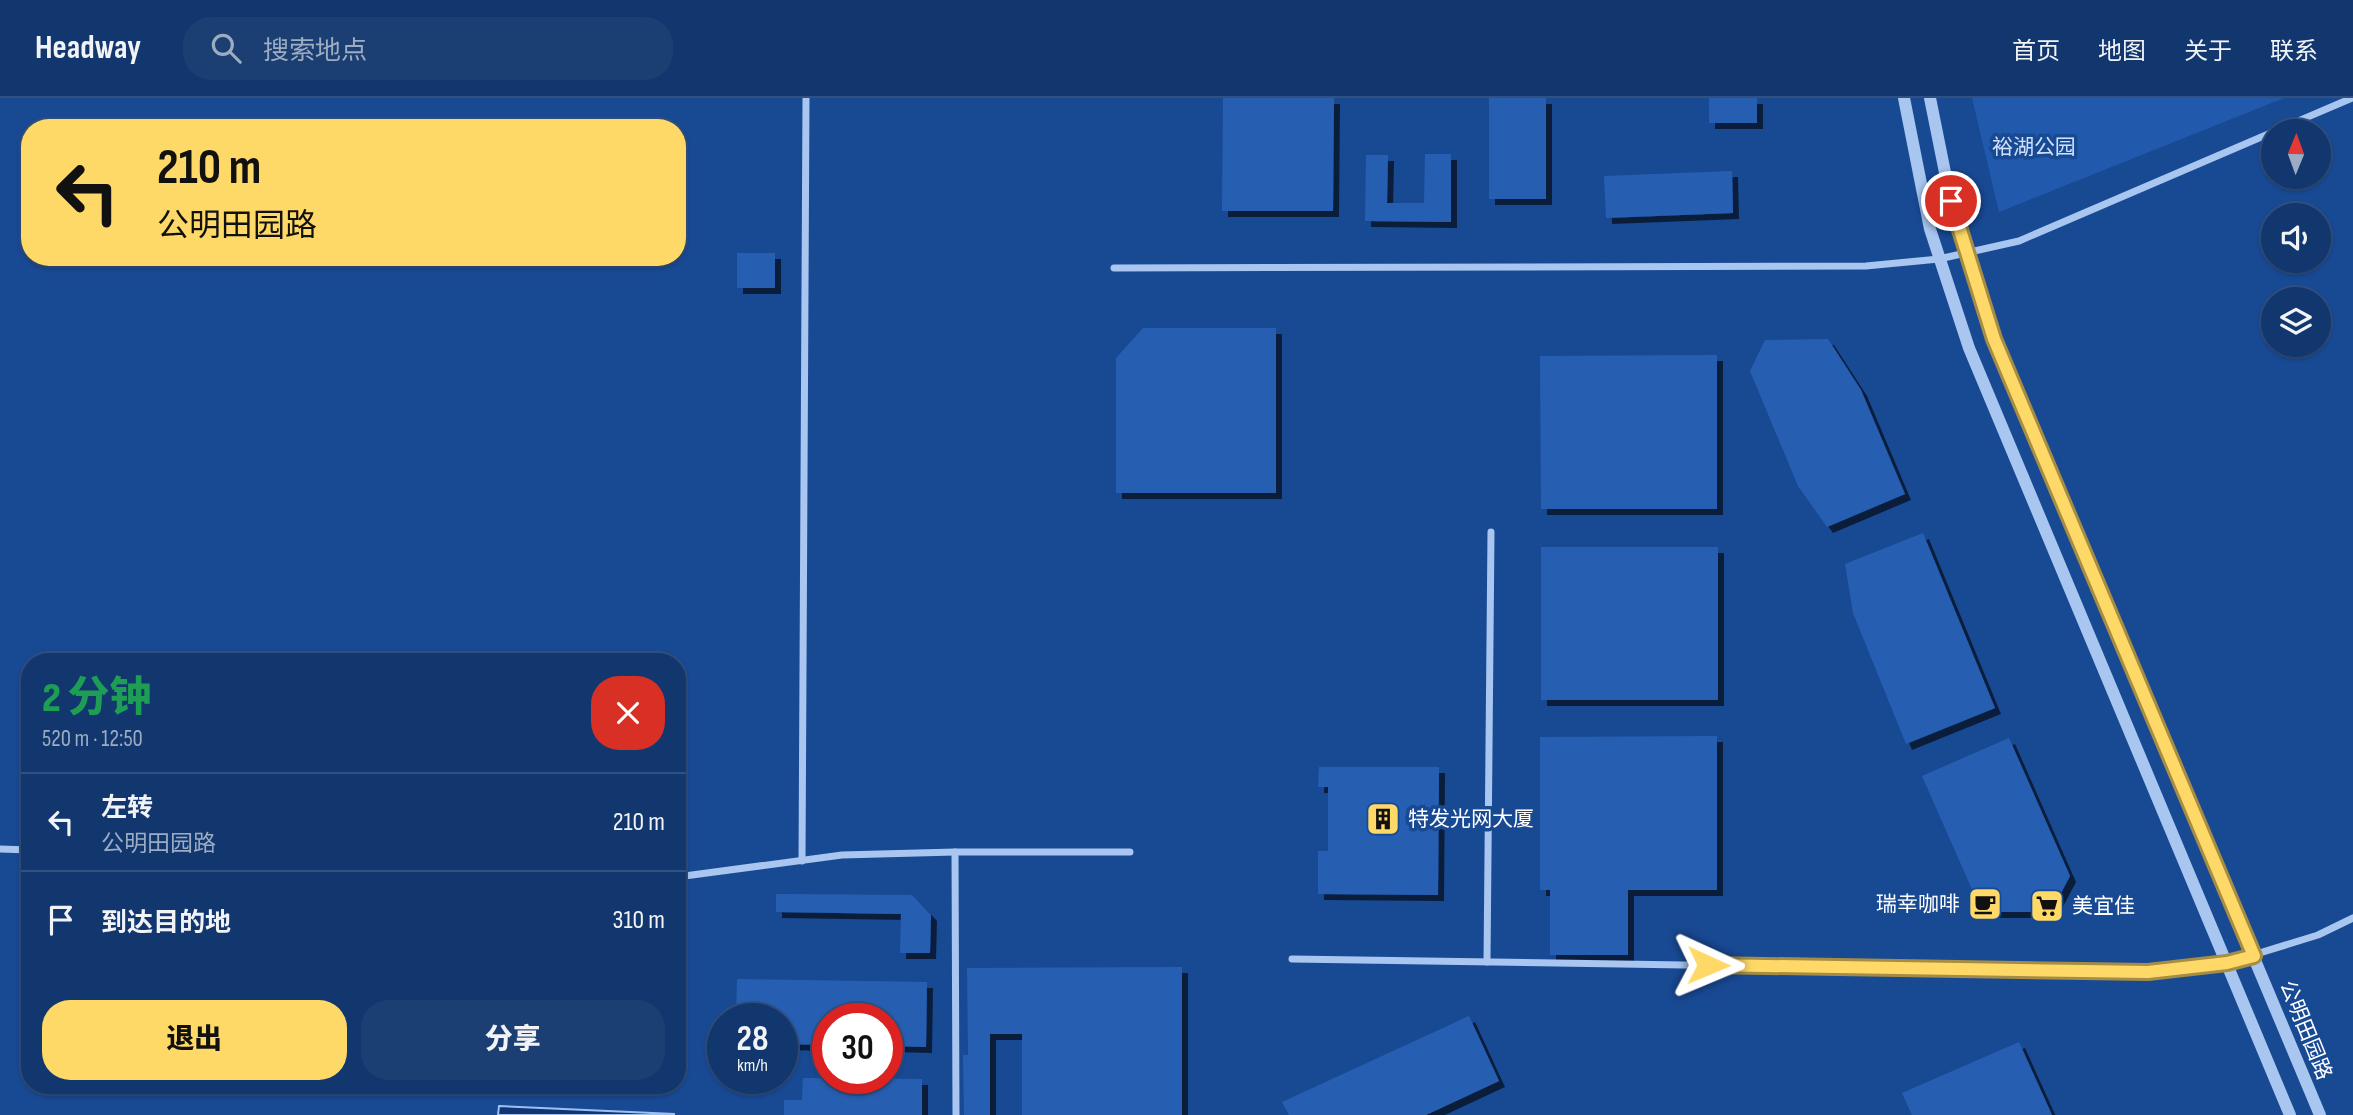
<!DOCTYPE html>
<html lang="zh">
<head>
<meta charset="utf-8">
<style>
  body { margin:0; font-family:"Sofia Sans Condensed","Noto Sans SC",sans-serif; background:#1b3f73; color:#f1f3f6; height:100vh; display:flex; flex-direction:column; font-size:26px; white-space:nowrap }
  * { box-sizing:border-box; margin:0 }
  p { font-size:23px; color:#9cacc2 }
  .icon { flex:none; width:38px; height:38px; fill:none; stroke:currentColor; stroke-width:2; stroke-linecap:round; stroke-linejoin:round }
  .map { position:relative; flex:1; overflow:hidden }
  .drawer { position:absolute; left:21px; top:555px; width:665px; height:441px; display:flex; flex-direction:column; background:#12376e; border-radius:28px; box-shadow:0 2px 5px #0004,0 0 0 2px #315181 }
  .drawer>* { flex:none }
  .guide { position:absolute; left:21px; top:21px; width:665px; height:147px; border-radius:28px; box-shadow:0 2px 5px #0004,0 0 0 2px #315181; background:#ffd967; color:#111; overflow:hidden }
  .needle { width:46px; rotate:1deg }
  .fabs { position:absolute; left:2261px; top:21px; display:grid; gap:14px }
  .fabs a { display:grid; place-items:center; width:70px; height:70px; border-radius:50%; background:#12376e; box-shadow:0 2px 5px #0004,0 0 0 2px #315181; font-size:35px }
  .speed { position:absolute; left:707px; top:905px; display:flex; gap:14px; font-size:35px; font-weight:700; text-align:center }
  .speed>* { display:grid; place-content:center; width:91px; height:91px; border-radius:50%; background:#12376e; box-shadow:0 2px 5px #0004,0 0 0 2px #315181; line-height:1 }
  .speed small { font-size:18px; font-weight:400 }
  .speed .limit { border:10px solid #d22; background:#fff; color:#111 }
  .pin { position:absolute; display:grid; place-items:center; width:60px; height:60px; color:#fff; margin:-30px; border:4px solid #fff; border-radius:50%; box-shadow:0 2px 7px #0007 }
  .me { position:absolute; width:77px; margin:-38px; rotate:91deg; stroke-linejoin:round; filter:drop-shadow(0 0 5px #0008) }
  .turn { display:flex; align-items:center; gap:24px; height:147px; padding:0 21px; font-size:32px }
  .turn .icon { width:91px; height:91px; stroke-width:2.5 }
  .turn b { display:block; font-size:49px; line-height:60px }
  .round { display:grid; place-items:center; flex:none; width:74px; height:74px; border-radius:28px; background:#1b3f73 }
  .summary { display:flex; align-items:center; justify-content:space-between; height:119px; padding:0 21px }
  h1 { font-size:42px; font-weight:800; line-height:52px; color:#1e9e55 }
  .cta { display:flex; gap:14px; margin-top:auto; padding:14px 21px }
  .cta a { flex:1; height:80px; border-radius:28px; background:#ffd967; color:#111; font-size:28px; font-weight:800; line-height:80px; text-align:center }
  .cta a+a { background:#1b3f73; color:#f1f3f6 }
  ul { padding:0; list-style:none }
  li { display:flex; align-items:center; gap:21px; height:98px; padding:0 21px; border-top:2px solid #315181 }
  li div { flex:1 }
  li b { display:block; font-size:26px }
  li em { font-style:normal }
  header { display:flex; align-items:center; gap:42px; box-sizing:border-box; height:98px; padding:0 35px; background:#12376e; border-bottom:2px solid #315181 }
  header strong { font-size:33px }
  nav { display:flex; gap:38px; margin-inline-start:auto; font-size:24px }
  .search { width:490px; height:63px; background:#1b3f73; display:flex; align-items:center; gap:18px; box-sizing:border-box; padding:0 24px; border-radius:28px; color:#9cacc2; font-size:26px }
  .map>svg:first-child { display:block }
  .green { fill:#215aac }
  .water { fill:#103570; stroke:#9bc0f2; stroke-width:2 }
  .building { fill:#275fb1; filter:url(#shadow) }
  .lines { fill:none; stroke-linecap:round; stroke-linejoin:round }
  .minor { stroke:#a8c6f0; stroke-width:7 }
  .tertiary { stroke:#a8c6f0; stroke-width:12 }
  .route-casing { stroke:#a68d43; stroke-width:18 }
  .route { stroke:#ffd967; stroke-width:12 }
  .labels { text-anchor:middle; stroke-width:7; stroke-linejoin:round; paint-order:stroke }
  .park-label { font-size:21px; fill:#cfe1fb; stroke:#184993 }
  .poi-label { font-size:21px; fill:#fff; stroke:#184993; text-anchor:start }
  .street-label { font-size:21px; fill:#fff; stroke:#184993 }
</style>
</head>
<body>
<header>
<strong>Headway</strong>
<div class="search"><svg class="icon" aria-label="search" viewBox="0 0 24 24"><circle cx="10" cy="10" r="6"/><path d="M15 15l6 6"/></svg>搜索地点</div>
<nav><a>首页</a><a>地图</a><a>关于</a><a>联系</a></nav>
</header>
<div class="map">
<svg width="2353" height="1017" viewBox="0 0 2353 1017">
  <defs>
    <filter id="shadow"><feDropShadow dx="6" dy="6" stdDeviation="0" flood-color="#0009"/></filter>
  </defs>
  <rect width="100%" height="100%" fill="#184993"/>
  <path class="green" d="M1972,0h312l-285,114z"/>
  <path class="water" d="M499,1008l175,8v1h-176z"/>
  <g class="building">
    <path d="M1223,0h111l-1,113h-111z"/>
    <rect x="1489" y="0" width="57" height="101"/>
    <rect x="1709" y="0" width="48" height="25"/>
    <path d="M1425,56h26v68l-86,-1 1,-66h22l-1,48h37z"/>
    <path d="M1732,73l1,42 -127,5 -2,-42z"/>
    <rect x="737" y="155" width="38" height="35"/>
    <path d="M1143,230h133v165h-160v-135z"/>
    <path d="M1828,241l33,51 44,104 -78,33 -29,-41 -48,-115 15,-31z"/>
    <path d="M1717,257v154h-176l-1,-153z"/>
    <path d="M1923,435l72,175 -89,36 -53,-131 -8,-49z"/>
    <rect x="1541" y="449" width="177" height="153"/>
    <path d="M1717,638v154h-89v65h-78v-65h-10v-153z"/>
    <path d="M2009,640l61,138 -19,36h-69l-60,-136z"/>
    <path d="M1319,669h120l-1,128 -120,-1v-43h10v-64h-10z"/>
    <path d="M776,796l136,1 19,20 -1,38h-30l1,-39 -125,-2z"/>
    <path d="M1182,869v148h-160v-81h-32v81h-26l-1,-60h5l-1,-87z"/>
    <path d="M737,881l190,3 -1,65 -39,-1v-28h-59v27l-46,-1v-26h-46z"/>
    <path d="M1469,918l30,65 -73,34h-137l-7,-13z"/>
    <path d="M2019,944l33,73h-140l-10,-22z"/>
    <path d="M803,980l119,1v36h-138v-15h18z"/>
  </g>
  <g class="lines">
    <g class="minor">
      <path d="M2275,33l77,-33"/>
      <path d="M1114,170l752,-2 73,-7 80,-18 254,-109"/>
      <path d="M0,751l30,1"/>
      <path d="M955,754l1,263"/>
      <path d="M802,763l4,-763"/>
      <path d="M677,779l165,-22 113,-3h175"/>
      <path d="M1292,861l856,13 79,-9 91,-28 35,-17"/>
      <path d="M1487,864l4,-430"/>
    </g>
    <g class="tertiary">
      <path d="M1904,0l26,131 39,119 321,767"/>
      <path d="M1930,0l25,124 39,117 326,776"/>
    </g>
  </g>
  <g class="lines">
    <defs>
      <path id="route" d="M1708,867l440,7 79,-9 27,-7 -260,-617 -43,-138"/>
    </defs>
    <use href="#route" class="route-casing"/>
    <use href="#route" class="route"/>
  </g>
  <defs>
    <symbol id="building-square" viewBox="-11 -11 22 22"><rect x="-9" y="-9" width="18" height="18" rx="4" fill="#ffd967" stroke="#184993"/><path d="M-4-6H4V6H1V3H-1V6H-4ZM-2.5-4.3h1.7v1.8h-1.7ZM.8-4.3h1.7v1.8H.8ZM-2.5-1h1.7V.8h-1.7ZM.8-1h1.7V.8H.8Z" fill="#111"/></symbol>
    <symbol id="cafe-square" viewBox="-11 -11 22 22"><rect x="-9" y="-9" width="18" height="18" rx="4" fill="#ffd967" stroke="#184993"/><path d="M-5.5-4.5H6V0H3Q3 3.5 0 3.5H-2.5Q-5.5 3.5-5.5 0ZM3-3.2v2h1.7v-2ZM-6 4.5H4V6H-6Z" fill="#111"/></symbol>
    <symbol id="supermarket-square" viewBox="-11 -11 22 22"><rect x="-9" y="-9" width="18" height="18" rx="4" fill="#ffd967" stroke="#184993"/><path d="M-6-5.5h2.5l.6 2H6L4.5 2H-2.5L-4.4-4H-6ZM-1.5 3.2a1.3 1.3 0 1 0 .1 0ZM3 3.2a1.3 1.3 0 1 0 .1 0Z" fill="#111"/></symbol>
  </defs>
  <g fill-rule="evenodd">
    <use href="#building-square" x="1364" y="702" width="38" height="38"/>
    <use href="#cafe-square" x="1966" y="787" width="38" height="38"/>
    <use href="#supermarket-square" x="2028" y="789" width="38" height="38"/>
  </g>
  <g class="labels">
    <g class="park-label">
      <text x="2034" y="56">裕湖公园</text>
    </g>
    <g class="poi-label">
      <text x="1408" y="728">特发光网大厦</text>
      <text x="1960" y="813" text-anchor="end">瑞幸咖啡</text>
      <text x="2072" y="815">美宜佳</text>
    </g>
    <g class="street-label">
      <text transform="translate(2306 932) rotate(68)" y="7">公明田园路</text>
    </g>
  </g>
</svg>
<div class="fabs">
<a><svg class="needle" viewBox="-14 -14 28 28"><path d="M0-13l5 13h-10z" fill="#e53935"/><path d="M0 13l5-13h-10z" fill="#9cacc2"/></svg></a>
<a><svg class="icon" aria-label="sound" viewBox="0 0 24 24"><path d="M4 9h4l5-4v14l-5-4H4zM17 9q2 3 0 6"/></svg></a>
<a><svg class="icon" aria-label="layers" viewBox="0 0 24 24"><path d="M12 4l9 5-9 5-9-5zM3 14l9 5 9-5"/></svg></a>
</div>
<div class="speed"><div>28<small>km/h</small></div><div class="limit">30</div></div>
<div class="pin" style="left:1951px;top:103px;background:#d93025"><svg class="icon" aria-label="arrive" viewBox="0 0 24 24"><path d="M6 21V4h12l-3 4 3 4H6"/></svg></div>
<svg class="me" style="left:1708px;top:867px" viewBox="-20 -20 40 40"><path d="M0-17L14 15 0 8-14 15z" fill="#ffd967" stroke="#fff" stroke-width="4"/></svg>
<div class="guide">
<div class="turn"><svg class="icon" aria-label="left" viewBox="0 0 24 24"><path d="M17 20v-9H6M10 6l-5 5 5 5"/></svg><div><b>210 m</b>公明田园路</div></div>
</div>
<section class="drawer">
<div class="summary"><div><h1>2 分钟</h1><p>520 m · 12:50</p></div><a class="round" style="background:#d93025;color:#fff"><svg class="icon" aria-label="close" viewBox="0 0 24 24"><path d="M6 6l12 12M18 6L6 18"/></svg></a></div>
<ul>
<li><svg class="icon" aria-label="left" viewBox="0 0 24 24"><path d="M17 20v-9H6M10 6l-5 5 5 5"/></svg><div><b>左转</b><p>公明田园路</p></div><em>210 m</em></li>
<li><svg class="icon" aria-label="arrive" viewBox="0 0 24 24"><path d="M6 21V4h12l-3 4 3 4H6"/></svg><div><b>到达目的地</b></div><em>310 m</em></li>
</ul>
<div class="cta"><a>退出</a><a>分享</a></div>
</section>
</div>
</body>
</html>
